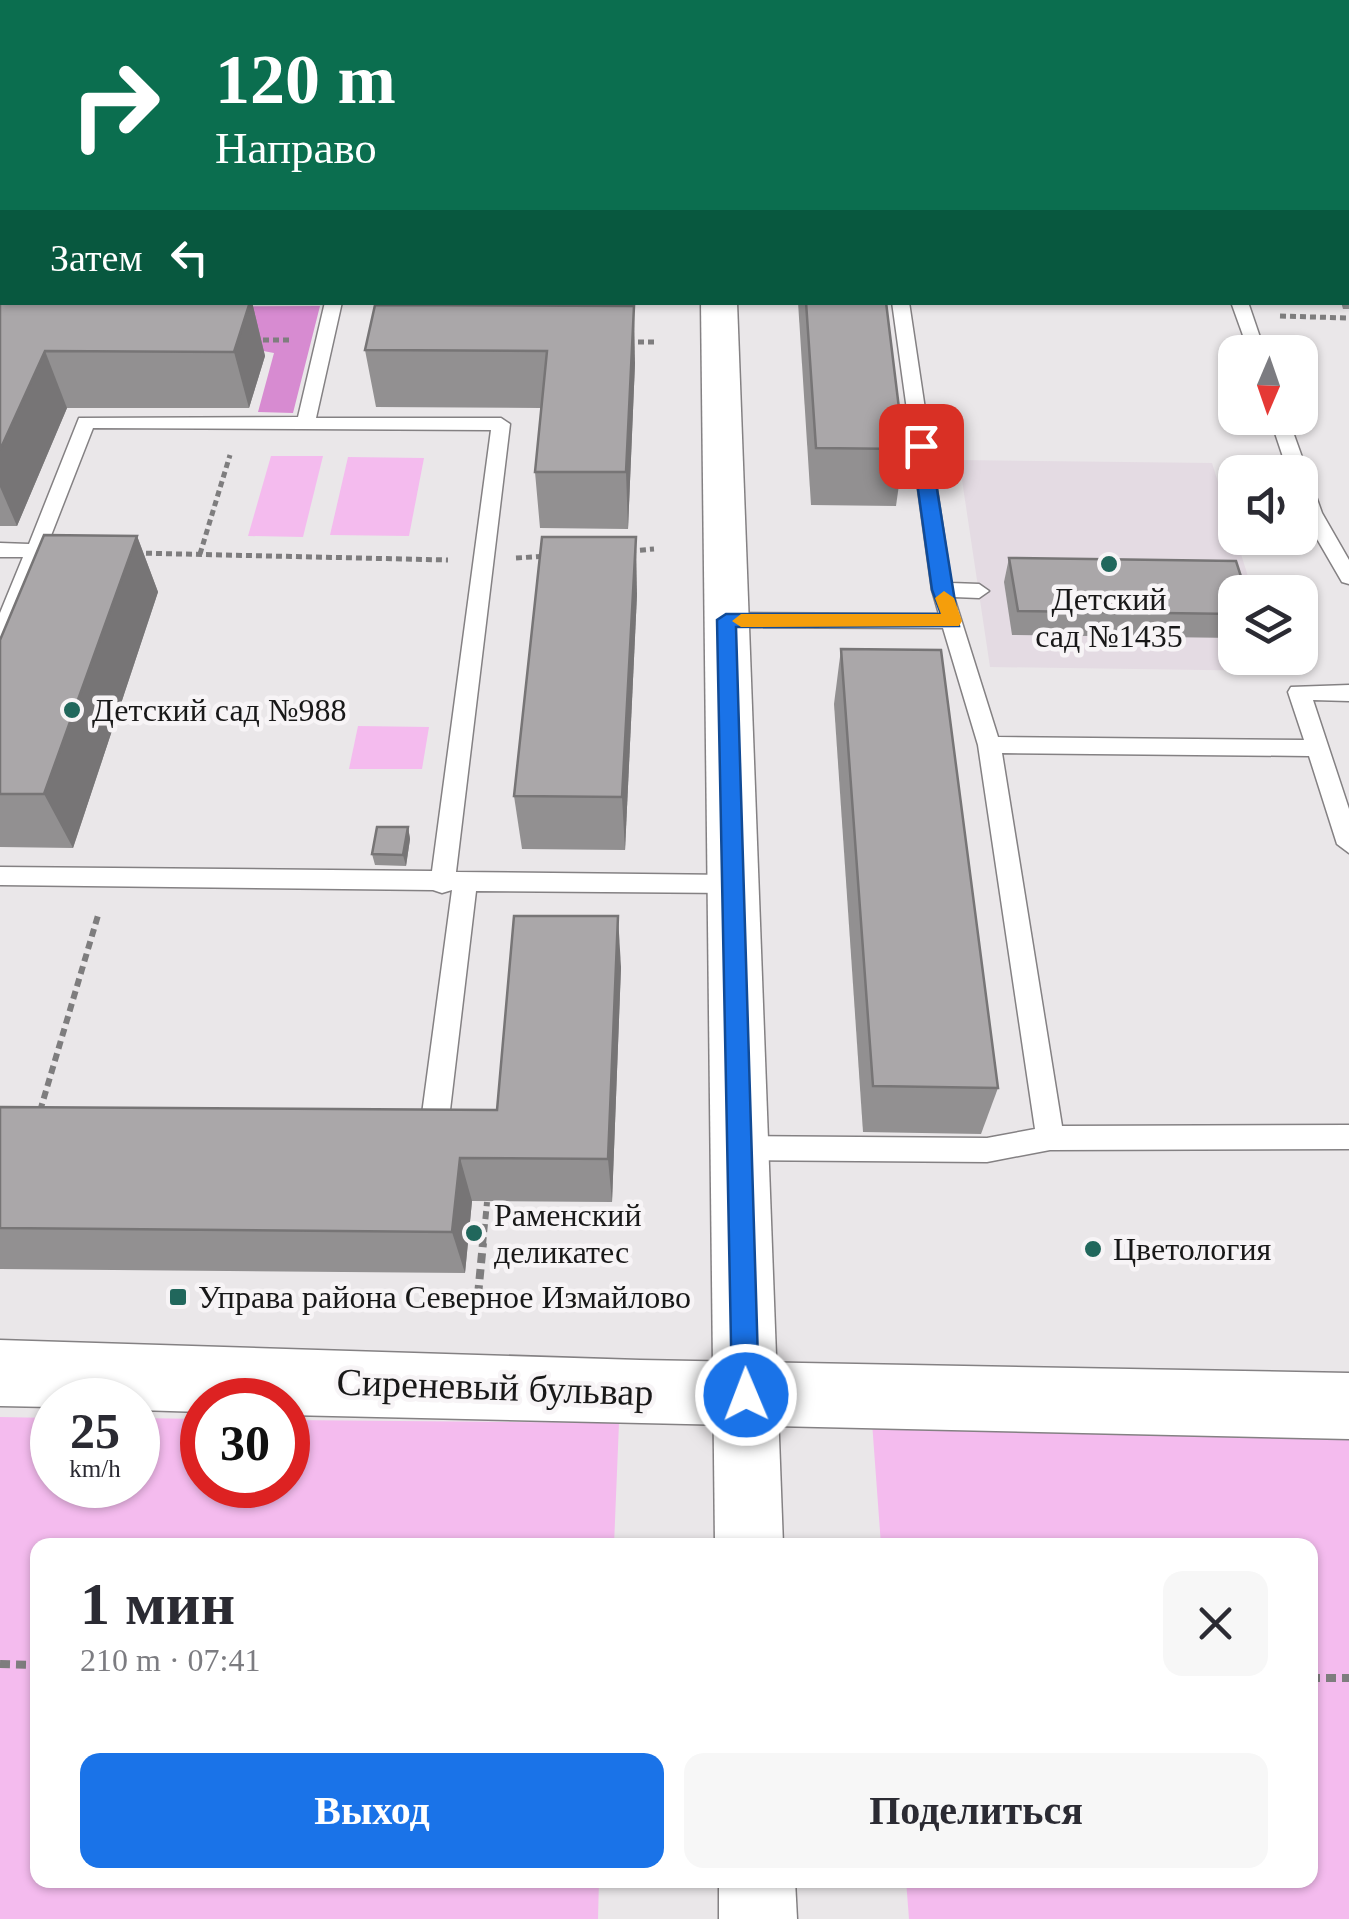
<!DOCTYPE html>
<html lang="ru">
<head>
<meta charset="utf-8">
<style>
  body { margin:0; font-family:"Times New Roman",serif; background:#f7f7f7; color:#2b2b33; height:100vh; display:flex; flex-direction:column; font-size:38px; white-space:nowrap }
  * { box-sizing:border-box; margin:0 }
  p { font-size:32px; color:#7c7c81 }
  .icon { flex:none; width:55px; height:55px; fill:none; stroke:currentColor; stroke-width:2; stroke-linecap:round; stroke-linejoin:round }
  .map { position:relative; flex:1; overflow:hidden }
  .side { position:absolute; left:30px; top:1538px; width:1288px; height:350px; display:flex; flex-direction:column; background:#fff; border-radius:20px; box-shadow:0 2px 8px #0004 }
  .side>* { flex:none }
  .hud { position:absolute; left:0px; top:0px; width:1350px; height:305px; box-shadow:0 2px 8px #0004; background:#0b6e4f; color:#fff; overflow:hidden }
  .needle { width:65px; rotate:182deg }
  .fabs { position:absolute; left:1218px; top:335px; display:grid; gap:20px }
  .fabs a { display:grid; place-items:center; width:100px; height:100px; border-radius:20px; background:#fff; box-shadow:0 2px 8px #0004; font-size:50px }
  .speed { position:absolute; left:30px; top:1378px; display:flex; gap:20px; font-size:50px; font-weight:700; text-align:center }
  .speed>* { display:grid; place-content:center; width:130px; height:130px; border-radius:50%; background:#fff; box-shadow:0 2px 8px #0004; line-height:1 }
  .speed small { font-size:25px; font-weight:400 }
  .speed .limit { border:15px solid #d22; background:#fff; color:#111 }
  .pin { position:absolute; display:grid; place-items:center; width:85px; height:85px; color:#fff; margin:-42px; border-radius:20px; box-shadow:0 5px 15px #0006 }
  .me { position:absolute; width:110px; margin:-55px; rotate:359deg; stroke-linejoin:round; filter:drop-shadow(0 0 8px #0008) }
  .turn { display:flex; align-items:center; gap:35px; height:210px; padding:0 50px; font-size:45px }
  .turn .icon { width:130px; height:130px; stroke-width:2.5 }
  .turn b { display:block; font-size:70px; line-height:85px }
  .then { display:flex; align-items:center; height:95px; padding:0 50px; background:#0003; gap:20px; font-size:38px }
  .round { display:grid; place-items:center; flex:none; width:105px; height:105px; border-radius:20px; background:#f7f7f7 }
  .summary { display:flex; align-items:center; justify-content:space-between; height:170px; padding:0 50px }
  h1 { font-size:60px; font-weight:600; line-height:75px }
  .action { display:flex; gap:20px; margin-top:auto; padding:20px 50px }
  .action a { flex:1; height:115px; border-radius:20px; background:#1a73e8; color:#fff; font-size:40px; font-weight:600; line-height:115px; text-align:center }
  .action a+a { background:#f7f7f7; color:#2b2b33 }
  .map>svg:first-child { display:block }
  .built { fill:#e4dbe3 }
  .green { fill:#f4bbee }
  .forest { fill:#d78bd1 }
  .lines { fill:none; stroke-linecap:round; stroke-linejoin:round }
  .lane-casing { stroke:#848183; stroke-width:3 }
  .street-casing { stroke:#848183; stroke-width:3 }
  .secondary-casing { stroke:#848183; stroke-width:3 }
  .path-far2 { stroke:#7e7d7e; stroke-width:5; stroke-dasharray:6 4; stroke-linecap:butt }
  .path-far1 { stroke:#7e7d7e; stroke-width:6; stroke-dasharray:8 5; stroke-linecap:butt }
  .path { stroke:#7e7d7e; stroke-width:8; stroke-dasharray:10 6; stroke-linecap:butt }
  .lane { fill:#fff; fill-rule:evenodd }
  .street { fill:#fff; fill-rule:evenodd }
  .secondary { fill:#fff; fill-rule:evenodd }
  .wall { fill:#929091 }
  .shaded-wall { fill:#777576 }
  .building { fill:#aaa7a9; stroke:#777576; stroke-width:2.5 }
  .route { fill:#1a73e8; stroke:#114b97; stroke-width:2.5 }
  .slow { fill:#f59e0b }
  .poi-dot { fill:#21675c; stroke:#f7f4f6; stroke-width:4 }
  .labels { text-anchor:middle; stroke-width:9; stroke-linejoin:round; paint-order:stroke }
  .poi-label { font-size:32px; fill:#181818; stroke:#f7f4f6; text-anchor:start }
  .near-street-label { font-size:38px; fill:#181818; stroke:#f7f4f6 }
</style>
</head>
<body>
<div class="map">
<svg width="1349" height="1919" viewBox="0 0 1349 1919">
  <rect width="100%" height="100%" fill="#eae7e9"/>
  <path class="built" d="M959,460l253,3 41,129h-18v66h38l4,13 -287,-4z"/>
  <g class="green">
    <path d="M271,456h52l-20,81 -55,-1z"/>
    <path d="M348,457l76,1 -15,78 -79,-1z"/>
    <path d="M358,726l71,1 -7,42h-73z"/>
    <path d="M0,1417l52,1v67h86v-67l64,1v66h86v-65l331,3 -5,122h-576v335h561l-1,39h-598z"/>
    <path d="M872,1422l477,8v489h-440l-3,-39h404v-335h-429z"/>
  </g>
  <path class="forest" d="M320,306l-27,107 -35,-1 16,-59 -253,-46z"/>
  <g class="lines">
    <defs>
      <g id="lane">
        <path d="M325,302h17l-26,116h185l9,6 -54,448 276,3 12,9 -12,9 -256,-2 -28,236 -4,8 -10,4 -25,-5 -4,-8 4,-8 13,-4 30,-224 -10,3 -9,-3 -433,-5v-18l432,4 59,-441 -398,-2 -82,210 -11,7v-32l23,-56h-23v-14l29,1 50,-126 219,-1z"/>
        <path d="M892,302h17l42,281 28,1 10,7 -10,7 -25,-1 44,140 306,3 -16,-48 3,-5 58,-2v16l-36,-1 36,109v44l-12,-9 -28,-88 -307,-3 60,373 287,-1v24l-299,1 -63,12 -247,-2 -10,-3 -4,-9 4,-9 10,-3 247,2 48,-9 -57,-384 -35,-117 -217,-1 -10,-7 10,-7 213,1 -7,-24z"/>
        <path d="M1231,302h17l17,50h-16z"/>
        <path d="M1270,418h18l34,95 27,47v24l-7,-2 -40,-69 -2,-41h-12z"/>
      </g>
      <g id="street">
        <rect x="698" y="0" width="28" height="2"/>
        <path d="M701,302h36l46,1243h-68z"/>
        <path d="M719,1880h76l2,39h-78z"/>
      </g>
      <path id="secondary" d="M0,1340l640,20 709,13v66l-1061,-24v-15h-86v12l-64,-2v-10h-86v7l-52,-1z"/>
    </defs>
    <use href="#lane" class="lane-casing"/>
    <use href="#street" class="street-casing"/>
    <use href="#secondary" class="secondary-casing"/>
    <g class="path-far2">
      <path d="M1280,316l67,2"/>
      <path d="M253,340h38"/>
      <path d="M628,342h29"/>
      <path d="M630,551l24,-2"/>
      <path d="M136,553l312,7"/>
      <path d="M200,554l30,-99"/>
      <path d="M516,558l32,-2"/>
    </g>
    <g class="path-far1">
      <path d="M40,1111l59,-199"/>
      <path d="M483,1245l4,-43"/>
    </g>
    <g class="path">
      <path d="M478,1295l5,-52"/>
      <path d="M0,1664l38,1"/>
      <path d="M1310,1678h39"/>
    </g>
    <use href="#lane" class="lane"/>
    <use href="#street" class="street"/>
    <use href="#secondary" class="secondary"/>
  </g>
  <g class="wall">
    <path d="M70,0h408l1,2h-411z"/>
    <path d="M478,0h176v2h-175z"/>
    <path d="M782,0h403l1,2h-405z"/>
    <path d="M1348,90h1v65l-1,-3z"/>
    <path d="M1348,166h1v143h-6l-2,-7h7z"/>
    <path d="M0,298l2,4h250l13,54 -16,52h-182l-50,118h-17z"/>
    <path d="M798,302h88l18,147 -8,57 -85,-1z"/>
    <path d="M375,305l260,58 -7,166 -88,-1 -5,-56 6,-64 -165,-1 -11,-57z"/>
    <path d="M137,536l21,56 -85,256 -73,-1v-207z"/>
    <path d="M1009,558l226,34v46l-223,-3 -8,-53z"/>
    <path d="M637,594l-12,256 -103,-1 -8,-53z"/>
    <path d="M841,649l157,439 -17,46 -118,-2 -29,-428z"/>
    <path d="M408,827l2,12 -4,27 -31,-1 -3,-11z"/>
    <path d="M621,967l-9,235 -140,-1 -7,72 -465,-4v-162l497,3z"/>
  </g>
  <g class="shaded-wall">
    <path d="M139,0h15v2h-17z"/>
    <path d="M2,39v126l-2,5v-56l2,-4 -2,-6v-62z"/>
    <path d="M2,204v21l-2,5v-21z"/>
    <path d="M250,302h2l13,54 -16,52 -15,-56z"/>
    <path d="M634,306l1,57 -7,166 -2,-57z"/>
    <path d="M45,351l22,57 -50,118 -17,-39v-37z"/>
    <path d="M137,536l21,56 -85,256 -29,-54z"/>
    <path d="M636,537l1,57 -12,256 -3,-53z"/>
    <path d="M408,827l2,12 -4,27 -3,-11z"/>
    <path d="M618,916l3,51 -9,235 -4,-43z"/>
    <path d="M460,1158l12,43 -7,72 -13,-41z"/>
  </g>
  <g class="building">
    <path d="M70,0h69l-2,2h-69z"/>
    <path d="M585,0h67v2h-68z"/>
    <path d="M782,0h63v2h-62z"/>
    <path d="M1122,0h63l1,2h-63z"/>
    <path d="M2,149v55l-2,5v-56z"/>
    <path d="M1348,166h1v50l-1,-4z"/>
    <path d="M0,298h2v4h248l-16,50 -189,-1 -45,99z"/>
    <path d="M806,302h80l18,147 -88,-1z"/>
    <path d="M375,305l259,1 -8,166h-91l12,-121 -182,-1z"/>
    <path d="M44,535l93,1 -93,258h-44v-154z"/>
    <path d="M542,537h94l-14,260 -108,-1z"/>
    <path d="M1009,558l227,3 10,31h-11v22l-217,-3z"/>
    <path d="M841,649l100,1 57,438 -125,-2z"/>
    <path d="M377,827h31l-5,28 -31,-1z"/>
    <path d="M514,916h104l-10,243 -148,-1 -8,74 -452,-4v-121l497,3z"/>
  </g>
  <path class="route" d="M921,441l9,5 29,180 -223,1 23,768 -4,9 -9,4 -10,-4 -4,-9 -15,-775 9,-6h215l-9,-24 -20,-144z"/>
  <path class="slow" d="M944,591l10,7 8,23 -3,5 -218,1 -9,-6 9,-7h200l-6,-16z"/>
  <g class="poi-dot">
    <circle cx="1109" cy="564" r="10"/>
    <circle cx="72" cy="710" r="10"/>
    <circle cx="474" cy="1233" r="10"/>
    <circle cx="1093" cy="1249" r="10"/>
    <rect x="168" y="1287" width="20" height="20" rx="5"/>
  </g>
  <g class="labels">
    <g class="poi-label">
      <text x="1109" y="610" text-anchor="middle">Детский<tspan x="1109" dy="37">сад №1435</tspan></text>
      <text x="92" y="721">Детский сад №988</text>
      <text x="494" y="1226">Раменский<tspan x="494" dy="37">деликатес</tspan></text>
      <text x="1113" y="1260">Цветология</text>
      <text x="198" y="1308">Управа района Северное Измайлово</text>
    </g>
    <g class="near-street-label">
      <text transform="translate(495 1387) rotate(2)" y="13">Сиреневый бульвар</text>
    </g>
  </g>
</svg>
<div class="fabs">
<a><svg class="needle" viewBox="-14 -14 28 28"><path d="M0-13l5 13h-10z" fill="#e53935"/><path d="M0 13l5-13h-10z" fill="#7c7c81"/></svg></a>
<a><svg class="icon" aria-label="sound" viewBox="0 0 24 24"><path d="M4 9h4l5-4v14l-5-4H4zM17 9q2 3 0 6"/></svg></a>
<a><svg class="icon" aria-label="layers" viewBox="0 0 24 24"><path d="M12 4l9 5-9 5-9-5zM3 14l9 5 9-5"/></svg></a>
</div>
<div class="speed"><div>25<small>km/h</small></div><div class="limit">30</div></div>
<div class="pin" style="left:921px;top:446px;background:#d93025"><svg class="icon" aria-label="arrive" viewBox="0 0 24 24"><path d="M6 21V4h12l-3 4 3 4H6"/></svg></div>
<svg class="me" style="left:746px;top:1395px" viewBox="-20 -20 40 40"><circle r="17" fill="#1a73e8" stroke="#fff" stroke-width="3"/><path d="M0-11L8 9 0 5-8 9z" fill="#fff"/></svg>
<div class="hud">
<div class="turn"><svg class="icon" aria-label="right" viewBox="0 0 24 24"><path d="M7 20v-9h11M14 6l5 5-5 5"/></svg><div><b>120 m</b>Направо</div></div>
<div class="then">Затем<svg class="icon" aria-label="left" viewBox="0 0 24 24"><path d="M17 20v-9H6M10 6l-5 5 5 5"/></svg></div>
</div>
<section class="side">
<div class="summary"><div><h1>1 мин</h1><p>210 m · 07:41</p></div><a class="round"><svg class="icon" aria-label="close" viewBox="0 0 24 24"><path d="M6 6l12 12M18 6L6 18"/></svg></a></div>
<div class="action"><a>Выход</a><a>Поделиться</a></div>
</section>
</div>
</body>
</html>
